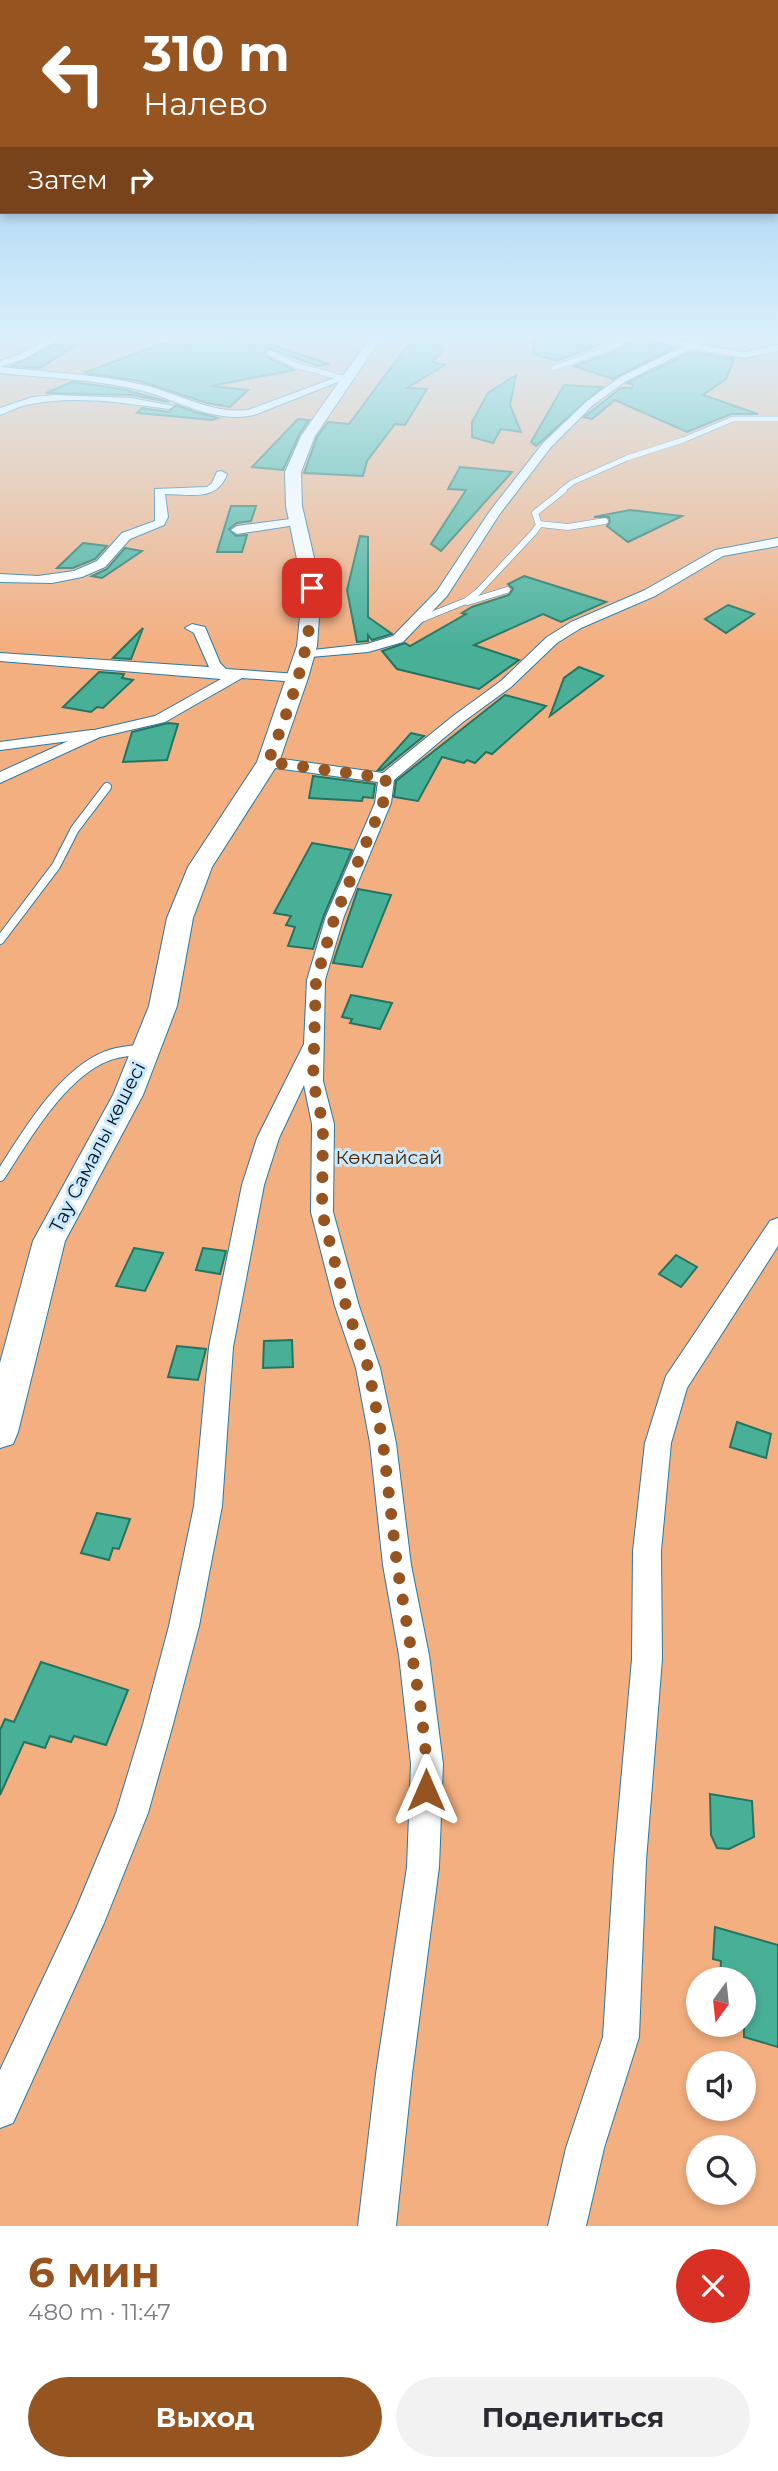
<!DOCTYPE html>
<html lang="ru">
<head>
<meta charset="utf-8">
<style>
  body { margin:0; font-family:Montserrat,sans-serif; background:#f2f2f3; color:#2b2b33; height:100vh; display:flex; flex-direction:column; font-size:26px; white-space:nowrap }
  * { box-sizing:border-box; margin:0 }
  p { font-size:23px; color:#7c7c81 }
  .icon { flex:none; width:38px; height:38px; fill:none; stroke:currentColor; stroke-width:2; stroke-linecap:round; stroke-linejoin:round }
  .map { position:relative; height:2226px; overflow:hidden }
  .panel { display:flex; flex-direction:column; background:#fff; flex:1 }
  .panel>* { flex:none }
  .top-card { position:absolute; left:0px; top:0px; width:779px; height:214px; box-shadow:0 4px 10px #0003; background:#965421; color:#fff; overflow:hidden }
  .needle { width:46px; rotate:195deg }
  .controls { position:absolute; left:686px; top:1967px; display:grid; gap:14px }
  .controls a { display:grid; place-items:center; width:70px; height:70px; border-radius:50%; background:#fff; box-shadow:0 4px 10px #0003; font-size:35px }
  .pin { position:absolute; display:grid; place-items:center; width:60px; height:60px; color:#fff; margin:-30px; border-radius:14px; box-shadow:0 4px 10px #0006 }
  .me { position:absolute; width:77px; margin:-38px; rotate:0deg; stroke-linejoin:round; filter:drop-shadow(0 0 5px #0008) }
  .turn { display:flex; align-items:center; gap:24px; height:147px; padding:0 28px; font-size:32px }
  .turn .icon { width:91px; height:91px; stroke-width:2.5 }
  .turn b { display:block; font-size:49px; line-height:60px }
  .then { display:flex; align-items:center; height:66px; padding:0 28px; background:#0003; gap:14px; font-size:26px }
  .round { display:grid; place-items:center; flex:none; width:74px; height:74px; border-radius:37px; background:#f2f2f3 }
  .head { display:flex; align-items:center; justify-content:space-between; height:119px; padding:0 28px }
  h1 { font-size:42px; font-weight:700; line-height:52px; color:#965421 }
  .cta { display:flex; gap:14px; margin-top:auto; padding:14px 28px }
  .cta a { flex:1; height:80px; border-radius:42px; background:#965421; color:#fff; font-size:28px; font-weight:700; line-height:80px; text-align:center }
  .cta a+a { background:#f2f2f3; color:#2b2b33 }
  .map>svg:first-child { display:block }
  .green { fill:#f4af80; fill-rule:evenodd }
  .building { fill:#49b098; stroke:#237462; stroke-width:2 }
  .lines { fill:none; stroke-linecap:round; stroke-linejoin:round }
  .lane-far3-casing { stroke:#237aa4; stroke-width:6 }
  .lane-far2-casing { stroke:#237aa4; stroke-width:7 }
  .lane-far1-casing { stroke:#237aa4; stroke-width:10 }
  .lane-casing { stroke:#237aa4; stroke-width:12 }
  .street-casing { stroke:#237aa4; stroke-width:2 }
  .secondary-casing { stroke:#237aa4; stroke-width:2 }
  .lane-far3 { stroke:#fff; stroke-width:5 }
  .lane-far2 { stroke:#fff; stroke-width:6 }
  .lane-far1 { stroke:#fff; stroke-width:8 }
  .lane { stroke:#fff; stroke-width:10 }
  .street { fill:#fff; fill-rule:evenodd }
  .secondary { fill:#fff; fill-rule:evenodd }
  .route { stroke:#965421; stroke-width:12; stroke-dasharray:0 21.6 }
  .labels { text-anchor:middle; stroke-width:6; stroke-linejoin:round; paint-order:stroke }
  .street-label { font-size:19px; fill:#001421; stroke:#cae8fb }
  .park-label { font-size:19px; fill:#4d2401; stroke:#cae8fb }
</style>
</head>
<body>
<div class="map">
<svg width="778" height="2226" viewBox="0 0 778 2226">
  <rect width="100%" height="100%" fill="#afddf9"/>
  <path class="green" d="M0,334h778v1892h-778zM698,1979h46v46h-46zM698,2063h46v46h-46zM698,2147h46v46h-46z"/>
  <g class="building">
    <path d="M228,334h11l90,30 -11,2 -50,-18 -3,5 2,4 27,13 -83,16 37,4 -18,17 -23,-4 -67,-22 -56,-8 79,-30 14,3z"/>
    <path d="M534,334h92l-69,27 -24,-7z"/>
    <path d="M413,338l33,3 -6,8h4l-12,13 13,3 -38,23 20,1 -22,36 -10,-1 -28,37 -4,15 -59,-3 13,-36 11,-15 21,2z"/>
    <path d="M638,339l35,9 -60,31 -39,-13 38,-13z"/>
    <path d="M61,341l20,1 -41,26 -28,-2z"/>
    <path d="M691,352l43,7 -8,20 -23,16 55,19h-27l-44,18 -72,-32 -23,19 -8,-2 37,-29h11l1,-3 -6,-2z"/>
    <path d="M516,375l-6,30 11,27 -20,-3 -8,14 -21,-6v-15l16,-29z"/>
    <path d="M72,382l50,7 47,13 -38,-7 -85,-2z"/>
    <path d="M564,385l38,2 -66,59 -5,-4z"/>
    <path d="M176,405l19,7 23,6 -6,2 -75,-7 5,-5 27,4z"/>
    <path d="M298,419l11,1 -10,15 -16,35 -31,-3z"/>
    <path d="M460,467l52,5 -71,79 -10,-7 35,-54 -18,-1z"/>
    <path d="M231,506h25l-5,15 -14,2 -8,6 7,7 11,-1 -5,17h-25z"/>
    <path d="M630,510l52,6 -54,26 -21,-16 3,-4 -1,-5h-15z"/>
    <path d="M360,536l8,1v80l24,17 -20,6 -4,-5v6l-11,1 -10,-52z"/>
    <path d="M83,543l24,3 -12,13 -22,9h-16z"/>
    <path d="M125,548l17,3 -40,27 -10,-2 15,-7z"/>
    <path d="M524,576l82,26 -45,20 -18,-8 -69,31 45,15 -40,29 -82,-20 -15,-18 23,-8 5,3 56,-32 -4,-1 10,-6 37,-12 4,-6 -5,-5z"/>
    <path d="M728,605l26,9 -28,19 -21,-14z"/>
    <path d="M143,628l-12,31 -18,-1z"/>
    <path d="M579,667l24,9 -53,40 14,-38z"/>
    <path d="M99,672l25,2 -2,4 11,2 -30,28 -6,-1 -6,5 -28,-5z"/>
    <path d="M505,695l41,11 -54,48 -6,-2 -11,11 -8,-3 -3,3 -22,-6 -24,44 -24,-4 2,-16z"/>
    <path d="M168,723l10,1 -11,36 -44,2 9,-30z"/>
    <path d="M411,733l13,3 -42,34h-4z"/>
    <path d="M313,776l62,8 -2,14 -10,-1 -1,4 -53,-3z"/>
    <path d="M312,843l40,7 -28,65 -11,34 -25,-3 7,-19 -9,-2 5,-9 -17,-3z"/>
    <path d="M358,889l33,6 -29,72 -29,-4z"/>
    <path d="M351,995l41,8 -12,26 -30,-6 2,-4 -10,-2z"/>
    <path d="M134,1248l29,5 -18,38 -29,-5z"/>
    <path d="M203,1248l23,3 -6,23 -24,-4z"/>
    <path d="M676,1255l21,12 -16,20 -22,-13z"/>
    <path d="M292,1340l1,27 -30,1 1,-27z"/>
    <path d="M177,1346l29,3 -8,31 -30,-3z"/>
    <path d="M737,1422l34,12 -5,24 -36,-11z"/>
    <path d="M97,1513l33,6 -11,30 -6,-1 -4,12 -28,-7z"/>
    <path d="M41,1662l87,28 -22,55 -32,-9 -3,6 -21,-6 -5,12 -21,-6 -24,53v-65l5,-11 9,3z"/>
    <path d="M710,1794l42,7 2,36 -25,12 -12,-1 -6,-13z"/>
    <path d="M715,1927l63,18v102l-34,-10v-58h-24l1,-18 -8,-2z"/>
  </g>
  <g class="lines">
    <defs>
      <g id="lane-far3">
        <path d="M270,353l25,12 51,14"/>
        <path d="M554,368l56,-20 25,-13"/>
        <path d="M561,491l12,-9 54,-24 56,-18 50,-21h45"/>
      </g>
      <g id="lane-far2">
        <path d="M539,524l29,3 37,-6"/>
        <path d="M468,602l39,-12"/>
        <path d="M419,620l47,-19 12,-9 56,-60 5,-7 -4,-12 29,-23"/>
      </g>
      <g id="lane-far1">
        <path d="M0,746l92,-12"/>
        <path d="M0,940l56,-74 19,-37 32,-42"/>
      </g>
      <path id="lane" d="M0,1176c25,-39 62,-103 107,-120 11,-5 25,-5 37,-7"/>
      <g id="street">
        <path d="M58,334h10l-44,25 -24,8v-6l18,-6z"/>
        <path d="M629,334h16l44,9 15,-9h10l-15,11 46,7 33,-7v6l-33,7 -54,-9 -65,32 -33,24 -42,42 -52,68 -52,81 -44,46 -35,10 -69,6 -2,-3 7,-4 63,-7 26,-8 44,-45 53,-80 53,-68 44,-42 33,-24 61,-30z"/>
        <path d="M0,367c46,5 94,7 139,17 38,8 70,30 109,26l97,-36 8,2 -99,39c-42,9 -76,-16 -115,-25 -45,-11 -93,-12 -139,-17z"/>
        <path d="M56,395l75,3 43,8 -5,3c-44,-6 -93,-14 -138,-5 -12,2 -20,7 -31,11v-7l33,-11z"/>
        <path d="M221,471l6,3c-10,28 -37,20 -62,20l3,23 -4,8 -34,14 -25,28 -23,10 -30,6 -52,-1v-8l38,2 36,-5 23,-10 25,-28 33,-12v-32l52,-2 5,-4 5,-11z"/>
        <path d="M298,518l4,2v4l-65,10 -6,-4 6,-4z"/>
        <path d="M778,538v8l-55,10 -68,40 -74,32 -24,15 -46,44 -48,35 -69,58 -3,23 -47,113 -19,64 -2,101 11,43 -1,88 26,94 21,62 16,75 15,122 18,90 14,109 -4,103 -27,207 -16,152h-38l18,-152 31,-207 4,-103 -12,-109 -16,-90 -13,-122 -14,-75 -21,-62 -24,-94 1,-88 -8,-39 -25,53 -15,47 -31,162 -11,159 -23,120 -26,98 -25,89 -44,110 -91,200 -13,5v-58l75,-159 41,-98 27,-89 26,-98 25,-120 15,-159 33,-162 15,-47 47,-94 3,-64 19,-64 49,-113 3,-21 -110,-15 -8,-5 8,-5 115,16 70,-57 48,-35 46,-44 24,-15 74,-32 70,-40z"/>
        <path d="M192,624l13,3 15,36 6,6 72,5 7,4 -7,4 -56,-4 -77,44 -65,15 -100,46v-11l90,-41 65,-15 66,-37 -221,-18v-8l209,14 -15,-34 -9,-5z"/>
        <path d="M778,1218v28l-91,142 -16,55 -10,108 1,108 -16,202 -7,176 -35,111 -18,78h-38l18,-78 37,-111 11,-176 18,-202 1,-108 12,-108 21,-67 104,-155z"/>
      </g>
      <path id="secondary" d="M376,334h14l-14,12 -61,90 -14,36 1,34 19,82 -4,58 -9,32 -29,84 -67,105 -19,51 -16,88 -34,89 -78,146 -47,191 -5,12 -13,4v-85l33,-122 80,-146 36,-89 18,-88 21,-51 69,-105 40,-116 6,-58 -17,-82 -1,-34 16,-36 67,-96z"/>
    </defs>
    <use href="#lane-far3" class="lane-far3-casing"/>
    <use href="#lane-far2" class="lane-far2-casing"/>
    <use href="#lane-far1" class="lane-far1-casing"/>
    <use href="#lane" class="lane-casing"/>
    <use href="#street" class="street-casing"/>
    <use href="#secondary" class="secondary-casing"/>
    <use href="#lane-far3" class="lane-far3"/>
    <use href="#lane-far2" class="lane-far2"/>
    <use href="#lane-far1" class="lane-far1"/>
    <use href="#lane" class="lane"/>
    <use href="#street" class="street"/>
    <use href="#secondary" class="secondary"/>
  </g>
  <linearGradient id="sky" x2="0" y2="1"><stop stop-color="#7cbbeb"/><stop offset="0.52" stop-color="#dbf0fc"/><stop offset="1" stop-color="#dbf0fc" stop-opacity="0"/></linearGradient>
  <rect width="778" height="646" fill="url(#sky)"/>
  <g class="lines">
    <path class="route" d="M312,588c0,61 -22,118 -44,174l118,16 -3,25 -48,113 -19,64 -3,101 10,43 -1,88 24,94 22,61 15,76 14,122 24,144 6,55 -1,26"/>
  </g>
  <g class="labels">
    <g class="street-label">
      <text transform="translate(97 1147) rotate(-63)" y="7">Тау Самалы көшесі</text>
    </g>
    <g class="park-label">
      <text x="389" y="1164">Көклайсай</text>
    </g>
  </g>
</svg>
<div class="controls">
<a><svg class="needle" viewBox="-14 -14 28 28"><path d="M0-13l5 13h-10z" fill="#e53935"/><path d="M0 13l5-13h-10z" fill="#7c7c81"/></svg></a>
<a><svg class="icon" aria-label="sound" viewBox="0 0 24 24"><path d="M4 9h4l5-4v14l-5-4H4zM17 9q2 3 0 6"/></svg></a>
<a><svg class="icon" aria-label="search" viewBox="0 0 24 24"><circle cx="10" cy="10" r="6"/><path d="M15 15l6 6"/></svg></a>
</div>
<div class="pin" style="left:312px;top:588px;background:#d93025"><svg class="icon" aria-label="arrive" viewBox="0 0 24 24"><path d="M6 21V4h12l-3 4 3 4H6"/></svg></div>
<svg class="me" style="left:426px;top:1790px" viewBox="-20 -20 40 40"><path d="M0-17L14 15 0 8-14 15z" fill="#965421" stroke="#fff" stroke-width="4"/></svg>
<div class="top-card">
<div class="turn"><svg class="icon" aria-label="left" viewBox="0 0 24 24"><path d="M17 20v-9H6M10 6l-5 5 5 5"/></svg><div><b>310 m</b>Налево</div></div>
<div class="then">Затем<svg class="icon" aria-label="right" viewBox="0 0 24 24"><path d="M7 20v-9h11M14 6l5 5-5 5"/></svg></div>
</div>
</div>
<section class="panel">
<div class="head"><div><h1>6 мин</h1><p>480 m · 11:47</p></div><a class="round" style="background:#d93025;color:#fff"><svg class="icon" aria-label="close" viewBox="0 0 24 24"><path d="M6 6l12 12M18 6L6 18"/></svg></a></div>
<div class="cta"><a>Выход</a><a>Поделиться</a></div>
</section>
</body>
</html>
